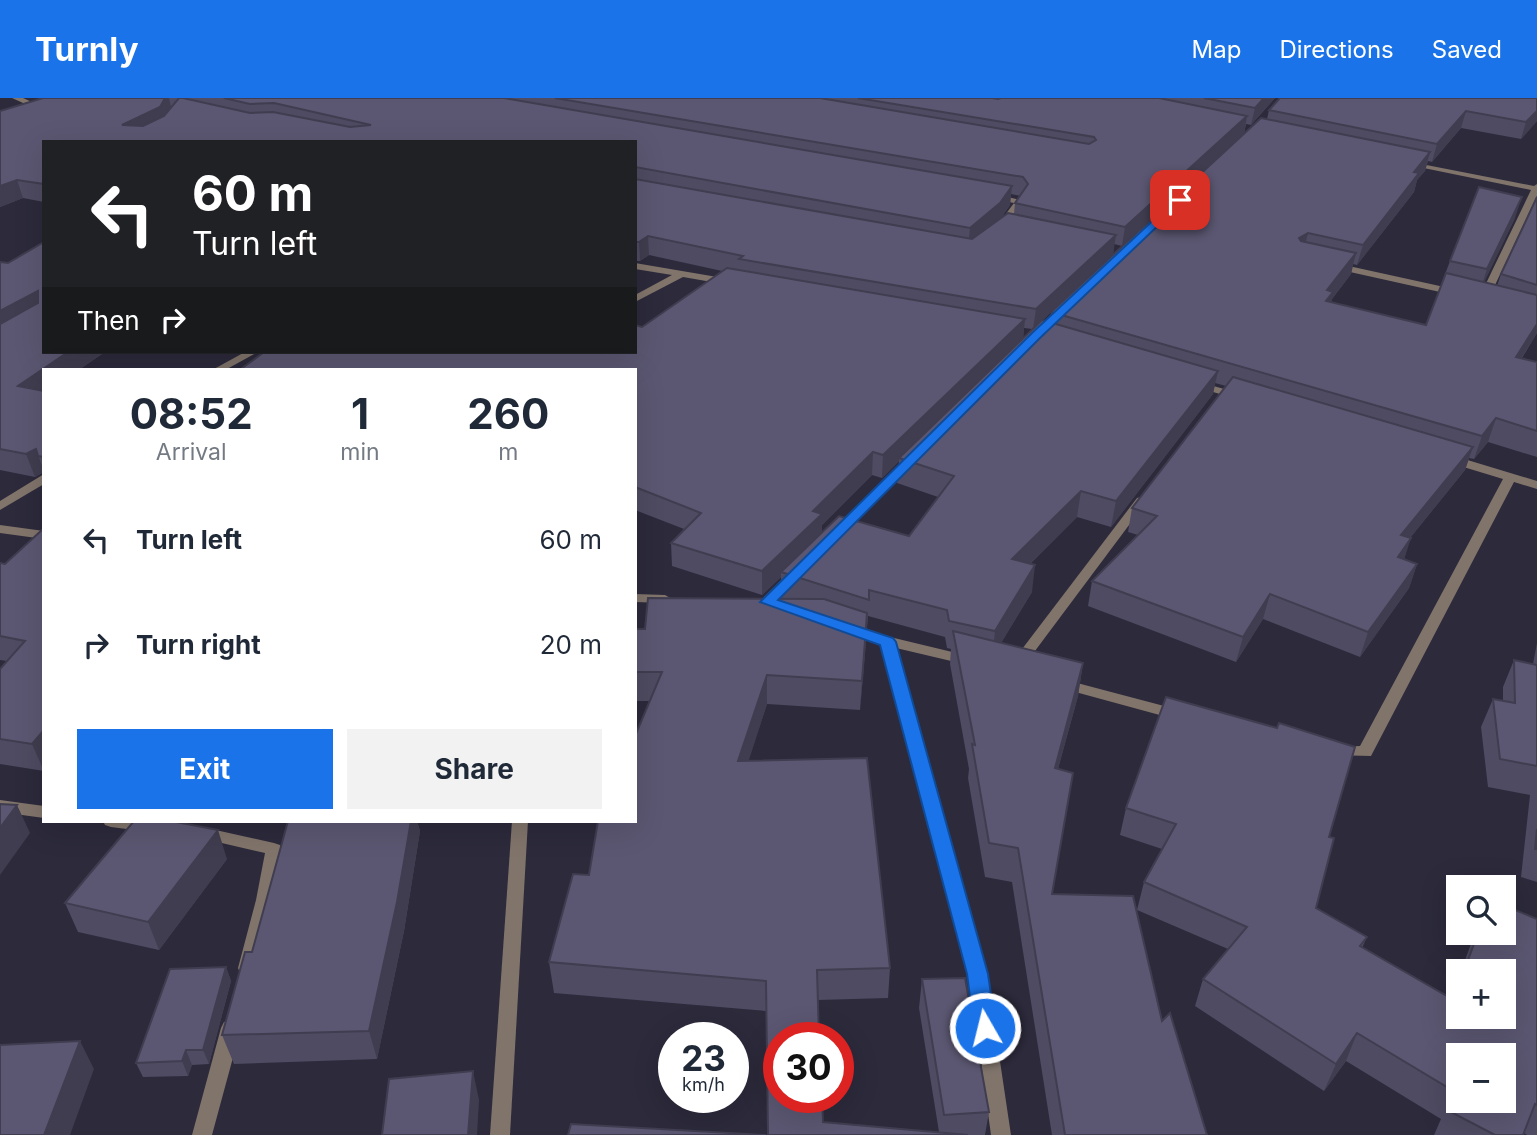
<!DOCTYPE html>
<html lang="en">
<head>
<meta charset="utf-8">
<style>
  body { margin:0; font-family:Inter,sans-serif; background:#f2f2f3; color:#1f2937; height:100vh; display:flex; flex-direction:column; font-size:26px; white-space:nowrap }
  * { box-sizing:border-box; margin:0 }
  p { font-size:23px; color:#747a83 }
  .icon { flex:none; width:38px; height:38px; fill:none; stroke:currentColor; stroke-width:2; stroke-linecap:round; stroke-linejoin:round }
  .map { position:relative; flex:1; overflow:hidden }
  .panel { position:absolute; left:42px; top:270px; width:595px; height:455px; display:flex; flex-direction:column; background:#fff; border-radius:0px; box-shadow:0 7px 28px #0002 }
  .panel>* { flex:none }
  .guide { position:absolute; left:42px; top:42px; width:595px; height:214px; border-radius:0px; box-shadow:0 7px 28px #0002; background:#202124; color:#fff; overflow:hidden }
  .fabs { position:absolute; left:1446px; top:777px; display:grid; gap:14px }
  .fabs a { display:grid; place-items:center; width:70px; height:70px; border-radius:0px; background:#fff; box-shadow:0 7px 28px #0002; font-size:35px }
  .speed { position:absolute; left:658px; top:924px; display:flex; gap:14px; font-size:35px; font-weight:700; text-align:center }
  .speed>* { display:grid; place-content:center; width:91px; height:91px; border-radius:50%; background:#fff; box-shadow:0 7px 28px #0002; line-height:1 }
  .speed small { font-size:18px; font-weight:400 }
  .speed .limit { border:10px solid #d22; background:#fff; color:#111 }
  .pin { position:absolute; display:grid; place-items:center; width:60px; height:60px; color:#fff; margin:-30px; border-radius:14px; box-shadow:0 4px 10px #0006 }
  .me { position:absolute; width:77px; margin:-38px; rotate:352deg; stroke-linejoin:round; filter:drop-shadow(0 0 5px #0008) }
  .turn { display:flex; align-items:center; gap:24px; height:147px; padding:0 35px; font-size:32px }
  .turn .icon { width:91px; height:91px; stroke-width:2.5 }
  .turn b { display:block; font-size:49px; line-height:60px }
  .then { display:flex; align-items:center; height:66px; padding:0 35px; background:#0003; gap:14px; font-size:26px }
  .eta { display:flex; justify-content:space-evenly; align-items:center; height:119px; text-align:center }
  .eta b { font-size:42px; font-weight:700; line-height:49px }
  .cta { display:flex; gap:14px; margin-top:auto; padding:14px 35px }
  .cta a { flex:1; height:80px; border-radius:0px; background:#1a73e8; color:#fff; font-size:28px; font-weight:700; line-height:80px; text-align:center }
  .cta a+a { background:#f2f2f3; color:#1f2937 }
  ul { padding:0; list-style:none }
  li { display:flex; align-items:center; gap:21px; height:105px; padding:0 35px }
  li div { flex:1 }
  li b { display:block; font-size:26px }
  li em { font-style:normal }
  header { display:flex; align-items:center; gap:42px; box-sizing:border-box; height:98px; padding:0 35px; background:#1a73e8; color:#fff }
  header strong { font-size:33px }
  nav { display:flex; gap:38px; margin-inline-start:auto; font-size:24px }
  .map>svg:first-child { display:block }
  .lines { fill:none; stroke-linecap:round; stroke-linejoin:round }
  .street { fill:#80746b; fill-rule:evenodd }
  .wall { fill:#4e4b62; fill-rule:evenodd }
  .shaded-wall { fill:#403d50 }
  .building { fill:#5b5772; stroke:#403d50; stroke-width:2; fill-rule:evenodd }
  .route { fill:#1a73e8; stroke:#114b97; stroke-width:2 }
</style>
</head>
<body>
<header>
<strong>Turnly</strong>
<nav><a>Map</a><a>Directions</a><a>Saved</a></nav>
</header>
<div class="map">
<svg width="1537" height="1037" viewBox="0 0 1537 1037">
  <rect width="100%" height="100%" fill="#2c2a3b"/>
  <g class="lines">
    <g class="street">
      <path d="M12,0h11l27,12 -7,2z"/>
      <path d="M1406,63l128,25 3,-2v12l-49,104 -9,-2 52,-108 -122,-25h-3z"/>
      <path d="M992,95l32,8 -20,28 -8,-2 18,-24 -25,-5 -1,-2z"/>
      <path d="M635,165l94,16 5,3 -5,3 -46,-8 -48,25v-7l37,-20 -37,-6z"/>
      <path d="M1335,165l123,27 5,3 -5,3 -126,-28 -2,-2z"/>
      <path d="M245,254h13l-31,17h-13z"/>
      <path d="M1196,283l49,14 2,2 -6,3 -49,-14v-4z"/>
      <path d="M1451,357l86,26v8l-23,-7 -143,274 -40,-1 -2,-4 2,-4 29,-1 143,-267 -56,-17 -2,-3 2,-3z"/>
      <path d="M911,358l6,4 -2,3 -72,72h-10l-1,-3 1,-3 74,-72z"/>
      <path d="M44,376v10l-44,26v-9z"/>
      <path d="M1141,399l6,4 -124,166h-10l-2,-3 2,-3 124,-163z"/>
      <path d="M0,427l44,6v8l-44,-6z"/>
      <path d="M794,474l7,4 -25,25 10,5 -2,3c-7,2 -19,-1 -24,-7l2,-3 27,-26z"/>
      <path d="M635,496l30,1 7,4 -7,4 -30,-1z"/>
      <path d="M848,527l42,12 83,20 2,3 -7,5 -72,-17 91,326 24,161h-20l-22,-161 -88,-330 -38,-12 -2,-3z"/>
      <path d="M1062,581l121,32 3,4 -3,4 -5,1 -121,-33 -2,-3z"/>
      <path d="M0,702l44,6v12l-44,-6z"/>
      <path d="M103,723h50l5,5 -2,4 -6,2 -39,-5 -6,-2z"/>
      <path d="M512,723h16l-18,314h-20z"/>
      <path d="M202,729l72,16 6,2 2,4 -8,51 -18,68 -2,5 -7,2 -7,-2 -2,-5 18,-68 9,-47 -69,-16 -2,-4 2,-4z"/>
      <path d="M231,922l7,2 3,6 -29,107h-20l29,-107 3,-6z"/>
    </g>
  </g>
  <g class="wall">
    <path d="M43,0h949l6,1 3,-1h274l-24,27 -5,-1 -2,10 23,-15 2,-9 268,-12v23l-16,18 -60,-11 -29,34 -4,-1 -3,10 -8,9 -3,12 -57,73 -4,-1 -2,10 -19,25 -1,3 95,23 24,-64 65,-43 -31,64 13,4 4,-12 36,-77v136l-15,25 15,4v95l-49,-15 -14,17 -5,-1 -4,12 -55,68 -6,21 13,5 -8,24 -49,69 -97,-38 -27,43 -148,-56 4,-25 46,-46 -10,-3 4,-24 94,-122 -11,-3 -2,11 -102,133 -34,-10 -47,47 2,28 -31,51 82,20 -5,33 -20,73 -6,125 110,127 45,114h-155l-40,-253 -27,-5 -17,-99 1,-9 -19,-105 1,-15 -4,-1 -2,-11 -77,-21 -8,94 -93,-6 -19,57 142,207 -2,30 -70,2 5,122 116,10 -20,-124 3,-29 67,133 -4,23h-217l-2,-124 -212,-18 -5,-31 40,-87 46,-54 15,-120h-15v-72h10l136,-30v-22l-19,18 -90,-29 -1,-23 13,-14 -49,-19v-158l7,-25 80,-56 -73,-16 -9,6h-5v-119h-591v60l-21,-4 -23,9v-96zM1011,96l10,2 -6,7 -1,11 -13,4 9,-13zM1114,146l8,2 -9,9zM1051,214l-1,10 -7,-2zM1024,230l8,1 -9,9zM899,363l-2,22 41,14 -29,39 -87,-3v-8l50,-50 10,3z"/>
    <path d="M0,164l8,1 36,89h61l-25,17h-36v103l-9,5 -35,-7z"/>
    <path d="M43,431l1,242 -44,-7v-95l7,-8 -7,-1v-97l5,1z"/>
    <path d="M1537,545v239l-16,-5 9,-82 -42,-8 -7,-60 12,-28 10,2v-14l11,-27 19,4z"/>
    <path d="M1126,710l203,29 -13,71 51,29 -5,11 90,50 6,-17v36l45,-46h-42l14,-38h28l34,-14v216h-10l-3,-2 -1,2h-89l7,-16 -95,-58 -22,30 -129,-85 8,-27 25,-30 -91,-39 7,-28 18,-33 -42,-14z"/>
    <path d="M288,723h129l3,10 -16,100 -27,128 -143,5 -12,-29 30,-83z"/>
    <path d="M227,761l-68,91 -81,-18 -13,-29z"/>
    <path d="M226,869l5,14 -22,83 -17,1 -4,11 -45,1 -7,-14z"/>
  </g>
  <g class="shaded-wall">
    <path d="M165,0h4l3,13 -44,31 -6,-17z"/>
    <path d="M1264,0h11l-24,27 4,-17z"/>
    <path d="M1466,13l-5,17 -29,34 5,-18z"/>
    <path d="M1537,13v10l-16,18 5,-17z"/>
    <path d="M1247,18l-3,18 -122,112 3,-19z"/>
    <path d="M1430,54l-5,19 -8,9 -3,12 -57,73 6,-20 51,-73z"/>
    <path d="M17,82l6,18 -23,9v-21z"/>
    <path d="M1012,88l-2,19 -12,17 -30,25 2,-19z"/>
    <path d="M1522,99l-7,21 -35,73 7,-22z"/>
    <path d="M1308,135l-5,20 -4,-15z"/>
    <path d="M1116,137l-3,20 -80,74 3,-20z"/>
    <path d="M648,138l1,19 -9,6 -1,-19z"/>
    <path d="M1356,155l-5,21 -19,25 -4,14 -4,-4 3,-19z"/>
    <path d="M38,193l6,18 -44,27v-25z"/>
    <path d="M1025,221l-2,21 -124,118v3l-17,17 1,-23z"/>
    <path d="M1537,226v9l-29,46 8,-22z"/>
    <path d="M68,254h37l-25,17h-36v27l-26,-10z"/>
    <path d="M1218,273l-5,23 -102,133 5,-26z"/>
    <path d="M1496,320l-8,24 -14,17 8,-23z"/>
    <path d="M1473,349l-8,23 -72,89 8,-24z"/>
    <path d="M36,351l8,23 -9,5 -9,-23z"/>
    <path d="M873,354l-1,23 -50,50v12l-41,35v5l-19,18v-24l51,-60z"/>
    <path d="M1081,393l-4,26 -69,68 4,-26z"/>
    <path d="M1411,440l-8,25 -5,-6z"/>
    <path d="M1417,466l-8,24 -49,69 8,-25z"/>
    <path d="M1035,467l-3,27 -40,66 3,-27z"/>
    <path d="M1270,496l-7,25 -27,43 7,-25z"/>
    <path d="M867,515l-1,29 -6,68 2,-29z"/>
    <path d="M1083,565l-5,33 -29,105 6,-33z"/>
    <path d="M767,577v29l-28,87 -1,-30z"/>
    <path d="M44,632v41l-12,-27z"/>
    <path d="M17,707l13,28 -30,42v-47z"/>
    <path d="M411,723h6l3,10 -16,100 -27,128 -8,-28z"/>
    <path d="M218,732l9,29 -68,91 -11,-28z"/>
    <path d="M226,869l5,14 -22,83 -6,-14z"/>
    <path d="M1357,935l-11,28 -22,30 12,-27z"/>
    <path d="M80,943l14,28 -24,66h-26z"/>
    <path d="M186,952l6,15 -4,11 -6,-15z"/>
    <path d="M473,973l6,29 -2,35h-9z"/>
  </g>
  <g class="building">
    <path d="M43,0h122l-5,9 -38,18 21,1 21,-10 15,-18h4l67,15 23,-1 77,15 21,-2 -97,-22 -24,1 -26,-6h280l508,88 -12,17 -30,25 -335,-61v-25h-591v42l-27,-4 -17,6v-75z"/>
    <path d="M555,0h265l269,46 7,-4 -2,-3 -236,-39h134l6,1 3,-1h158l88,18 -122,111 -110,-24 13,-19 -5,-7z"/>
    <path d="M1204,0h60l-9,10z"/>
    <path d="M1280,0h257v13l-11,11 -60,-11 -29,33 -168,-34z"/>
    <path d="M1261,20l169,34 -16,20 5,1 -56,72 -55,-12 -9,5 2,3 55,12 -29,37 6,2 -7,9 100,24 20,-52 91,22v29l-21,33 21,5v69l-41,-13 -14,18 -431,-124z"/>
    <path d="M635,81l337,60 36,-26 108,22 -80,74 -297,-50 4,-3 -95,-20 -9,6h-4z"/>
    <path d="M1479,89l43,10 -35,72 -37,-8z"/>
    <path d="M1537,99v88l-36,-11z"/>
    <path d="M44,144v110h24l-50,34 26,5v66l-6,-1 -2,-7 -10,5 -26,-5v-125l38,-21v-12l-38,20v-49l8,1z"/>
    <path d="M727,170l298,51 -142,136 -10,-3 -60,59 9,3 -60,57 -91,-28 30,-30 -66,-26v-118h-394l23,-17h371v-27l7,2z"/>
    <path d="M1042,222l176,51 -102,130 -35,-10 -69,68 23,6 -40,66 -46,-10 -2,-11 -78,-20v10l-88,-28 58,-56 70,20 45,-60 -55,-18z"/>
    <path d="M1233,279l240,70 -72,88 10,3 -13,19 19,7 -49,68 -98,-38 -27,43 -151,-56 65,-65 -25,-8z"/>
    <path d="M43,431h1v201l-12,14 -32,-5v-70l25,-28 -25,-5v-73l5,1z"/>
    <path d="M648,500l176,1 43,14 -5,68 -95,-6 -29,86 129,-3 23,210 -73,2 2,68h-40v59h43l1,25 145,13h-200l-2,-154 -217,-19 24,-88 16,1 9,-54h37v-85l27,-64h-27v-43h10z"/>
    <path d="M953,533l130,32 -28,105 18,5 -21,121 81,2 29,125 8,-8 37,122h-142l-47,-287 -29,-5 -17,-99 3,1z"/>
    <path d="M1514,562l23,5v101l-37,-7 -7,-60 22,4z"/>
    <path d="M1166,599l111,31 2,-5 76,24 -26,90 5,1 -18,70 51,29 -7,9 94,54 4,-10v27h45v-46h-39l14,-38h25v-28l34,14v186l-2,-1 -12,31h-28l-48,-25 8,-18 -98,-59 -21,31 -133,-85 44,-52 -103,-45 32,-58 -50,-16zM1458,957h45v46h-45z"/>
    <path d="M0,706l17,1 -17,23z"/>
    <path d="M134,723h37l47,9 -70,92 -83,-19z"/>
    <path d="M288,723h123l-14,81 -28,129 -147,4 23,-83h7z"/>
    <path d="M1537,731v20h-2z"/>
    <path d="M226,869l-23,83h-17l-4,11 -46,2 34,-94z"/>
    <path d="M965,880l24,134 -45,3 -22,-136z"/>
    <path d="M80,943l-36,94h-44v-90z"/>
    <path d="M473,973l-5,64h-86l7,-56z"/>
    <path d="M571,1026l195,11h-198z"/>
  </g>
  <path class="route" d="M1177,100l8,2 -145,138 -262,262 115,38 3,4 92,332 8,54 -3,6 -8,3 -7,-3 -4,-6 -7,-54 -87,-329 -120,-43 272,-269z"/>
</svg>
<div class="fabs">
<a><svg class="icon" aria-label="search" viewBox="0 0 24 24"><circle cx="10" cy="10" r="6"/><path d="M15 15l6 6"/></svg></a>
<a>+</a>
<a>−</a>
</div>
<div class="speed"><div>23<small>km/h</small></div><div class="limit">30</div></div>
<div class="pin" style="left:1180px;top:102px;background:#d93025"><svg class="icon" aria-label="arrive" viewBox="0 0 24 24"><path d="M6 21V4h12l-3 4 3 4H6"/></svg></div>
<svg class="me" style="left:985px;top:930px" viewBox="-20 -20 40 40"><circle r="17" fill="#1a73e8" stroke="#fff" stroke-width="3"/><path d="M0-11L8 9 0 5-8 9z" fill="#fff"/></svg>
<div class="guide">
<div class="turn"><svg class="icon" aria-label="left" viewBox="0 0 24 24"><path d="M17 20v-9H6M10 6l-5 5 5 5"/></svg><div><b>60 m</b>Turn left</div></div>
<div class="then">Then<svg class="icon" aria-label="right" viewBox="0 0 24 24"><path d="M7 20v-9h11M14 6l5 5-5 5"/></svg></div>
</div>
<section class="panel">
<div class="eta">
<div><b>08:52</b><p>Arrival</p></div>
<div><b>1</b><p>min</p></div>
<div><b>260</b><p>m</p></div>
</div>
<ul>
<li><svg class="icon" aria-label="left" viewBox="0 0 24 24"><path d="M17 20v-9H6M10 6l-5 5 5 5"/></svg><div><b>Turn left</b></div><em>60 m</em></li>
<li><svg class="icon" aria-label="right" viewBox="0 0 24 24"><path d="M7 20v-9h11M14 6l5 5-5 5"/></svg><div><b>Turn right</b></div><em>20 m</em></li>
</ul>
<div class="cta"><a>Exit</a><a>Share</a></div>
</section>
</div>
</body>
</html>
